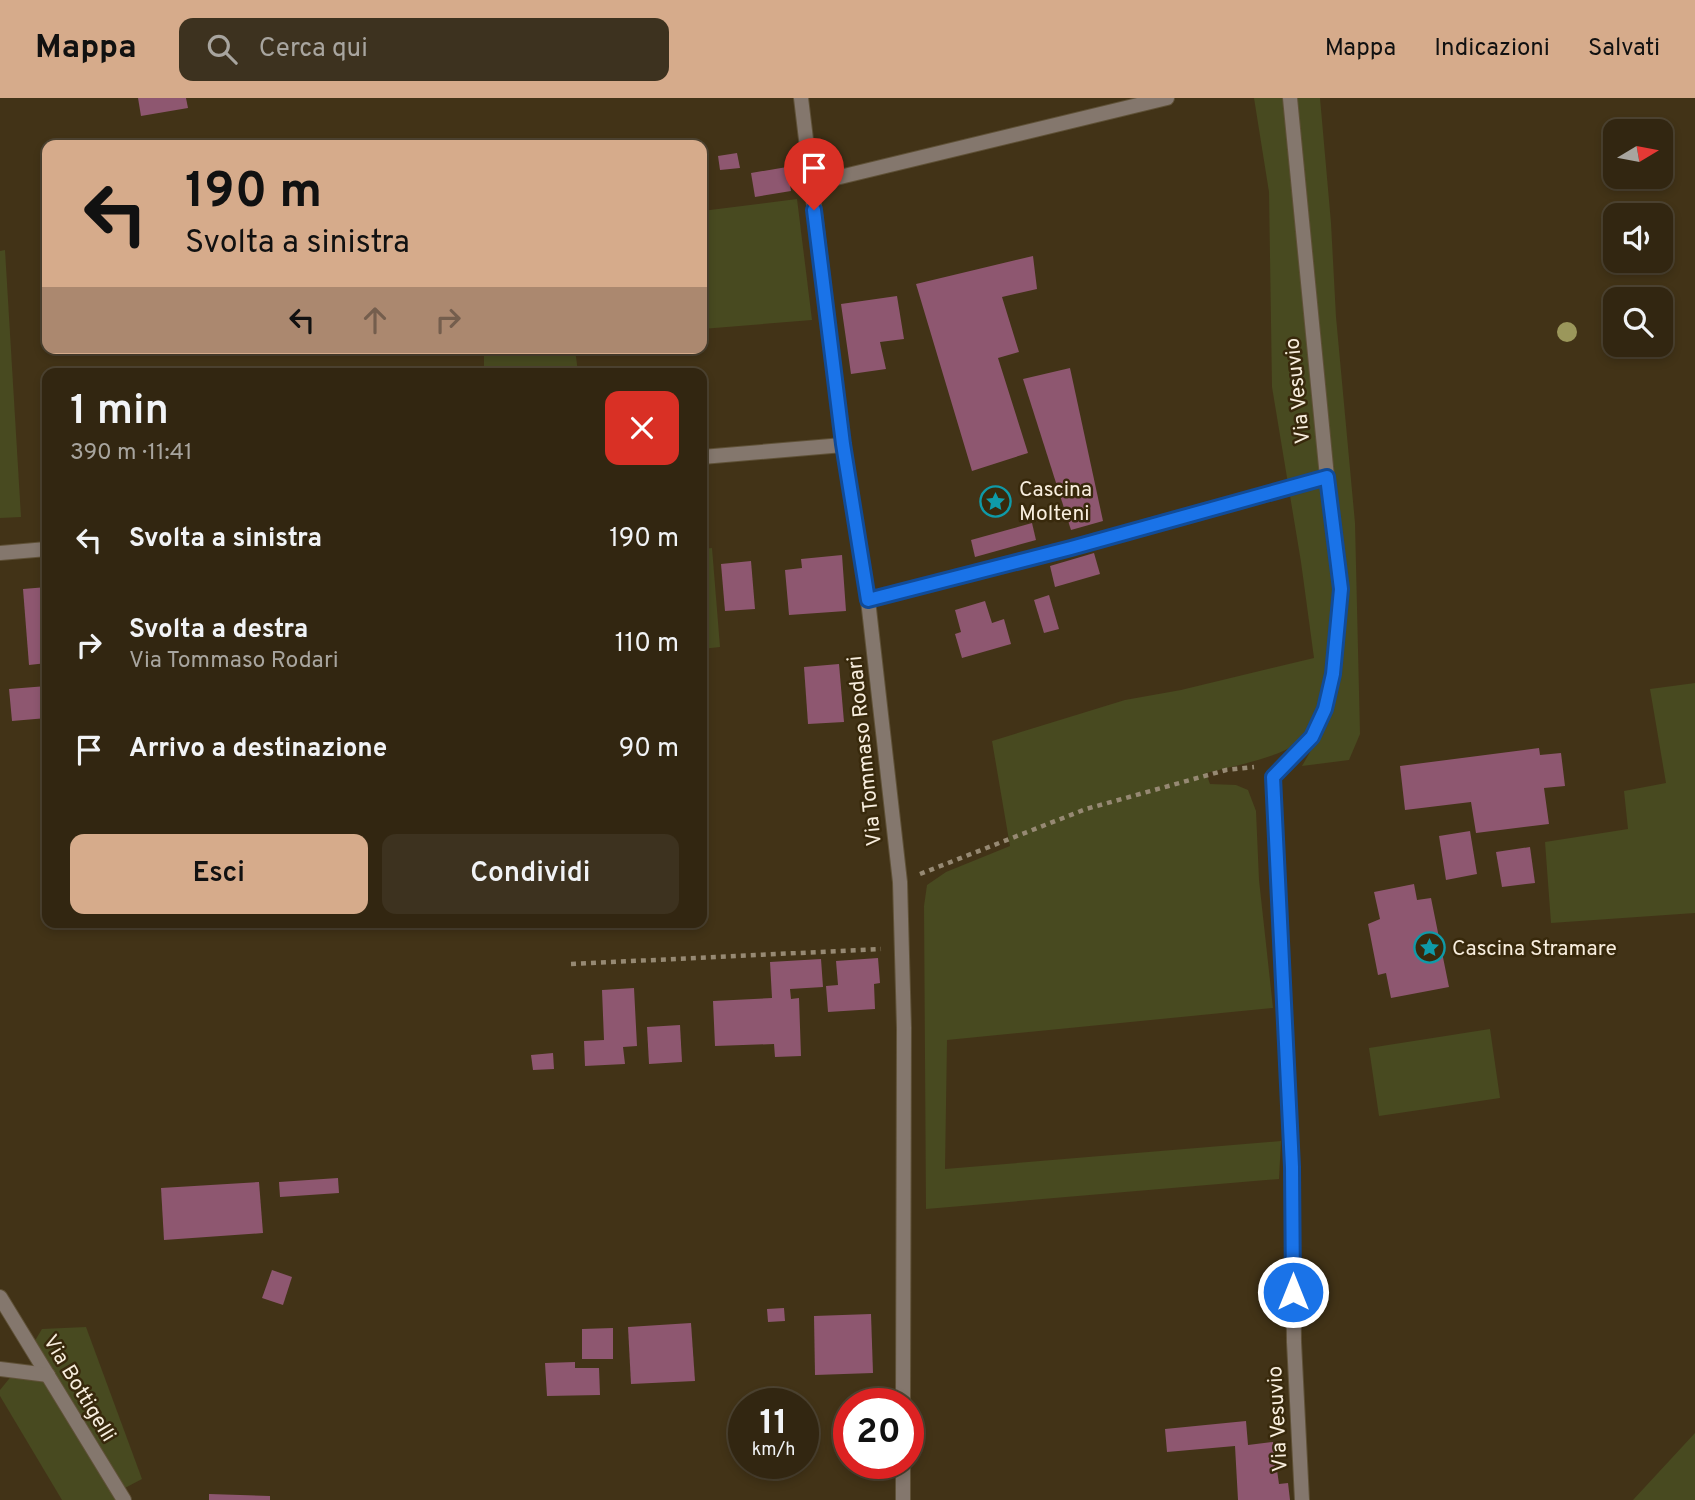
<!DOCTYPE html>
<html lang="it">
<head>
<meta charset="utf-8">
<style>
  body { margin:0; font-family:Overpass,sans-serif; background:#3d321f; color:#f1f3f6; height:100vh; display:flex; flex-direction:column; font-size:26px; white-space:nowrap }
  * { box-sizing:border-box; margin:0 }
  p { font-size:23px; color:#a8a59f }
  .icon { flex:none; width:38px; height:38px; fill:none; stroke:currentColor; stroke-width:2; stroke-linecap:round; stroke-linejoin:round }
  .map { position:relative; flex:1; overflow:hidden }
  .panel { position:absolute; left:42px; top:270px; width:665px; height:560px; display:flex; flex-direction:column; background:#322611; border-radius:14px; box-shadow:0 4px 10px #0003,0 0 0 2px #4d4331 }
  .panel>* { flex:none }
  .guide { position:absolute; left:42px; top:42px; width:665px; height:214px; border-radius:14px; box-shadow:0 4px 10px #0003,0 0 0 2px #4d4331; background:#d6ab8b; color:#111; overflow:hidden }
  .needle { width:46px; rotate:80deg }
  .buttons { position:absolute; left:1603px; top:21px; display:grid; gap:14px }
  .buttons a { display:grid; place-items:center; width:70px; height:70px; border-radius:14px; background:#322611; box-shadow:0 4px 10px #0003,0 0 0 2px #4d4331; font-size:35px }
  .speed { position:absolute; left:728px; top:1290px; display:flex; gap:14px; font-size:35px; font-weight:700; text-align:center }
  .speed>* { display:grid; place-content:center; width:91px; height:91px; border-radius:50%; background:#322611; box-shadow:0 4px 10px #0003,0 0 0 2px #4d4331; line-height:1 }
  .speed small { font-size:18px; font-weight:400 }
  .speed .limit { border:10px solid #d22; background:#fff; color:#111 }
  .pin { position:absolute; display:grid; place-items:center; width:60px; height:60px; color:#fff; margin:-72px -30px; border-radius:50% 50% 50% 0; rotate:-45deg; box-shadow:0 0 7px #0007 }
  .pin .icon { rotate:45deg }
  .me { position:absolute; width:77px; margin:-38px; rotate:0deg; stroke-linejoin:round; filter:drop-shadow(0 0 5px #0008) }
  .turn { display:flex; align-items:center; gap:24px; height:147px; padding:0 28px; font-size:32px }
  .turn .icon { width:91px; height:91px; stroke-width:2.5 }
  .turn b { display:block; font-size:49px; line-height:60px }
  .lanes { display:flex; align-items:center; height:66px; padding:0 28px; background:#0003; justify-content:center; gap:35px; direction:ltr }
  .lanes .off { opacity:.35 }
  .round { display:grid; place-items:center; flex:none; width:74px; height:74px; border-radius:14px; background:#3d321f }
  .head { display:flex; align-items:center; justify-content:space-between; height:119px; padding:0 28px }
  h1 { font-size:42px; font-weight:600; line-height:52px }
  .action { display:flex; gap:14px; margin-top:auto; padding:14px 28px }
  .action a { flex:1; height:80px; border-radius:14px; background:#d6ab8b; color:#111; font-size:28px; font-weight:600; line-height:80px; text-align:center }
  .action a+a { background:#3d321f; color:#f1f3f6 }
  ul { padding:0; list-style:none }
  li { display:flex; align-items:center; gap:21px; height:105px; padding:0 28px }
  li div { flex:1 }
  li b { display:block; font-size:26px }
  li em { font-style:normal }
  header { display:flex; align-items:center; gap:42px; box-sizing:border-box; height:98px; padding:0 35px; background:#d6ab8b; color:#111 }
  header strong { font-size:33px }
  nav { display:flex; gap:38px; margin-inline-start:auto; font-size:24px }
  .search { width:490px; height:63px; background:#3d321f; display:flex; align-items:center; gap:18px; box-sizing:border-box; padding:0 24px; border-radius:14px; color:#a8a59f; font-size:26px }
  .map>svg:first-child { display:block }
  .green { fill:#484a20 }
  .building { fill:#8e5770 }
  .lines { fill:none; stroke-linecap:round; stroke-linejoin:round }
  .service-casing { stroke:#5f5137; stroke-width:16 }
  .minor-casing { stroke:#5f5137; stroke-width:16 }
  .path { stroke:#968973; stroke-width:4.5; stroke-dasharray:5 5; stroke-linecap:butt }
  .service { stroke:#84776d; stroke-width:14 }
  .minor { stroke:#84776d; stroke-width:14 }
  .tree { fill:#9b975b }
  .route-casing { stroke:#114b97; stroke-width:18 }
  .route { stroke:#1a73e8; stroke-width:12 }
  .labels { text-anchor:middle; stroke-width:5; stroke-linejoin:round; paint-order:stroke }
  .street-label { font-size:21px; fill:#f8eede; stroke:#38290c }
  .poi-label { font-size:21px; fill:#f8eede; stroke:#38290c; text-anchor:start }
</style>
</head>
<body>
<header>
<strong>Mappa</strong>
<div class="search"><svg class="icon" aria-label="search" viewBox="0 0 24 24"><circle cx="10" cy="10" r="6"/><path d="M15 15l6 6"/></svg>Cerca qui</div>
<nav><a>Mappa</a><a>Indicazioni</a><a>Salvati</a></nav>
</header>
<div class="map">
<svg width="1695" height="1402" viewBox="0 0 1695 1402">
  <rect width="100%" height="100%" fill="#423317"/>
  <g class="green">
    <path d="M1254,0h66l11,125 5,94 19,206 5,211 -11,26 -47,6 20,-35 -2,-24c-6,14 -13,27 -25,37 -17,14 -66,23 -89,29l4,11 26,1 12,5 8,21 3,69 14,128 -326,32 -2,129 336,-28 -2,38 -353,30 -2,-303 3,-21 19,-13 64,-26 -18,-105 133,-41 56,-10 133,-32 -13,-96 -29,-175 -3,-195z"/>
    <path d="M797,101l15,121 -110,9v-118z"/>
    <path d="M5,152l16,267 -21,1v-267z"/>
    <path d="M484,250h91l3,25h-94z"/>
    <path d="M712,450l8,99 -18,2v-100z"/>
    <path d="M1695,585v230l-144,10 -6,-81 83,-13 -4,-38 42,-8 -16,-94z"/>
    <path d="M1490,931l10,69 -121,18 -10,-68z"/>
    <path d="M86,1229l56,152 -21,11 -88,-146 9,-15z"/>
    <path d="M13,1276l33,4 73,122h-57l-62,-104v-6z"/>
    <path d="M1695,1335v67h-62z"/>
  </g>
  <g class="building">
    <path d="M138,0h48l2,10 -47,8z"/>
    <path d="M737,55l3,15 -20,2 -2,-14z"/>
    <path d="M787,69l4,24 -36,6 -4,-24z"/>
    <path d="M1033,158l4,33 -35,8 17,55 -21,6 30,95 -56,18 -56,-187z"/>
    <path d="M897,198l7,43 -24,3 6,27 -35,5 -10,-70z"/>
    <path d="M1070,270l33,153 -32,9 -48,-151z"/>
    <path d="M1032,425l4,17 -61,17 -4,-17z"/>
    <path d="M1094,455l6,21 -45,13 -5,-21z"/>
    <path d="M842,457l4,56 -57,4 -4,-45 17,-2 -1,-9z"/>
    <path d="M751,463l4,48 -30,2 -4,-47z"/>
    <path d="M47,489v76l-18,2 -6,-76z"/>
    <path d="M1049,497l10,34 -15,4 -10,-33z"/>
    <path d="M985,503l7,22 12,-4 7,25 -49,14 -7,-24 6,-2 -6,-22z"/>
    <path d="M839,566l5,58 -36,2 -4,-57z"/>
    <path d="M47,588v32l-35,3 -3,-32z"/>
    <path d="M1539,650l1,7 21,-2 4,33 -21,2 5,36 -73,9 -5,-31 -66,8 -5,-44z"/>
    <path d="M1470,733l7,43 -31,6 -7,-44z"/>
    <path d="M1530,749l5,36 -33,4 -6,-35z"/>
    <path d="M1414,786l3,16 14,-2 18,89 -58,11 -5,-25 -8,2 -10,-51 12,-5 -6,-27z"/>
    <path d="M878,860l2,25 -6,1 1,25 -47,3 -2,-26 12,-1 -2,-24z"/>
    <path d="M821,861l2,28 -33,2 1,10 8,-1 2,58 -26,1 -1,-13 -59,2 -2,-45 59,-3 -2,-36z"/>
    <path d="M634,890l3,58 -14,1 2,17 -40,2 -1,-25 20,-1 -2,-50z"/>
    <path d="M680,927l2,37 -33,2 -2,-37z"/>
    <path d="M553,955l1,16 -21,1 -2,-15z"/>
    <path d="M338,1080l1,15 -59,4 -1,-15z"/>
    <path d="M259,1084l4,51 -99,7 -3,-52z"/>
    <path d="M272,1172l20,7 -9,28 -21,-7z"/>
    <path d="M784,1210l1,13 -17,1 -1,-13z"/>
    <path d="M871,1216l2,59 -58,2 -1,-59z"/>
    <path d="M691,1225l4,58 -64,3 -3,-57z"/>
    <path d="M613,1230v31h-31v-30z"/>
    <path d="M575,1264v6h24l1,27 -53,1 -2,-33z"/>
    <path d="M1246,1323l2,24 25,-3 6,42 9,-1 2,17h-52l-3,-54 -68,6 -2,-23z"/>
    <path d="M209,1396l61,2v4h-61z"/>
  </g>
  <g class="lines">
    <defs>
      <g id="service">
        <path d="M1290,0l37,379 14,112 -8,85 -8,35 -13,28 -39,40 19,390 2,175 8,158"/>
        <path d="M811,86l356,-86"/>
        <path d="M868,502l203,-52 256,-71"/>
      </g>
      <g id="minor">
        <path d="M801,0l42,347 25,155 32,282 4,146 -1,376"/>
        <path d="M702,359l141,-12"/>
        <path d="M0,455l47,-4"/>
        <path d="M0,1199l124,203"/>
        <path d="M0,1271l48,6"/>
        <path d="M903,1402v-37"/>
      </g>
    </defs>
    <use href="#service" class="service-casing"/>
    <use href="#minor" class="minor-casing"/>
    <g class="path">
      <path d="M920,776l166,-65 140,-39 28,-3"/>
      <path d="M571,866l310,-15"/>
    </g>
    <use href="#service" class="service"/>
    <use href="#minor" class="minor"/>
  </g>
  <circle class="tree" cx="1567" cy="234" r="10"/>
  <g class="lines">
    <defs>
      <path id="route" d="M814,112l29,234 25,156 203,-52 256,-71 14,112 -8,85 -8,35 -13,28 -39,40 19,390 1,125"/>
    </defs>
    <use href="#route" class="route-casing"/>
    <use href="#route" class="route"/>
  </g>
  <defs>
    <symbol id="sight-ring" viewBox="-11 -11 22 22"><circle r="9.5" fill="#38290c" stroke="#0f9aa8" stroke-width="1.5"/><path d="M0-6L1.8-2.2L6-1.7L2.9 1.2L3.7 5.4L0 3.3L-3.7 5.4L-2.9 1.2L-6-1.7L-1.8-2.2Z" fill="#0f9aa8"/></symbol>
  </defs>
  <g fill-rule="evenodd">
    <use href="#sight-ring" x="978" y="386" width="35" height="35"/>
    <use href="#sight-ring" x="1412" y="832" width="35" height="35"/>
  </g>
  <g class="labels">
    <g class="street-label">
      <text transform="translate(1297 293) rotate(-96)" y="7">Via Vesuvio</text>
      <text transform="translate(864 653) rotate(-96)" y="7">Via Tommaso Rodari</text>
      <text transform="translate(80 1290) rotate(59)" y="7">Via Bottigelli</text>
      <text transform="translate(1277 1321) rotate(-93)" y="7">Via Vesuvio</text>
    </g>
    <g class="poi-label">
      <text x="1019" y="398">Cascina<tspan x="1019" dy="24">Molteni</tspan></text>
      <text x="1452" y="857">Cascina Stramare</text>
    </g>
  </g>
</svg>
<div class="buttons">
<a><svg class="needle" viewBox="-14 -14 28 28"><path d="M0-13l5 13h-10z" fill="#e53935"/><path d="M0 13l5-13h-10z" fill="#a8a59f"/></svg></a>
<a><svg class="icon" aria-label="sound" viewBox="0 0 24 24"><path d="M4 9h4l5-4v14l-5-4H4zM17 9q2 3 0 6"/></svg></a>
<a><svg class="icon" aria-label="search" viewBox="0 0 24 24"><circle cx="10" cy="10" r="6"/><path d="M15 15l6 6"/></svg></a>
</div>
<div class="speed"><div>11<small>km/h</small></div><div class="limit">20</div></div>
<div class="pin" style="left:814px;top:112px;background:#d93025"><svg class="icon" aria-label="arrive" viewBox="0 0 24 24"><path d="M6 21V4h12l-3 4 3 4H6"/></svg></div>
<svg class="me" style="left:1293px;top:1194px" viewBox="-20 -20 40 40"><circle r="17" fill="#1a73e8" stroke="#fff" stroke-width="3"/><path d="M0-11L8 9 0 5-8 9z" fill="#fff"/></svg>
<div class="guide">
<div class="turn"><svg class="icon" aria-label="left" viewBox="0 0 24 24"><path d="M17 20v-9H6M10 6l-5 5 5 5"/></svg><div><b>190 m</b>Svolta a sinistra</div></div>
<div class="lanes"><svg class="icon" aria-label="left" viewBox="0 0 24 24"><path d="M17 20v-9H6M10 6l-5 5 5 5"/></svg><svg class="icon off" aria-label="ahead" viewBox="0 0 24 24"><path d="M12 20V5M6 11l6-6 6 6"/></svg><svg class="icon off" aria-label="right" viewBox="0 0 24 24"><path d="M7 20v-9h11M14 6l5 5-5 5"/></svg></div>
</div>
<section class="panel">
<div class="head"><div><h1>1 min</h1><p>390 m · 11:41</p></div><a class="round" style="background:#d93025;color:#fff"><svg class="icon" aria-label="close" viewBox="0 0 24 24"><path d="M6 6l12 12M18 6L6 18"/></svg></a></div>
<ul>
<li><svg class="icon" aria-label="left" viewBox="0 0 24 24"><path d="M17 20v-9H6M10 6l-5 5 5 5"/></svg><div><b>Svolta a sinistra</b></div><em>190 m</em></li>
<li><svg class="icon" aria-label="right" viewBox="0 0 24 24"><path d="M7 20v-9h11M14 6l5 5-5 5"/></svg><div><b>Svolta a destra</b><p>Via Tommaso Rodari</p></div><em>110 m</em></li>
<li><svg class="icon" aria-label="arrive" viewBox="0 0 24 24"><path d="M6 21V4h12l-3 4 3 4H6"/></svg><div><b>Arrivo a destinazione</b></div><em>90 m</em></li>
</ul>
<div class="action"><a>Esci</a><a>Condividi</a></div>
</section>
</div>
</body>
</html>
